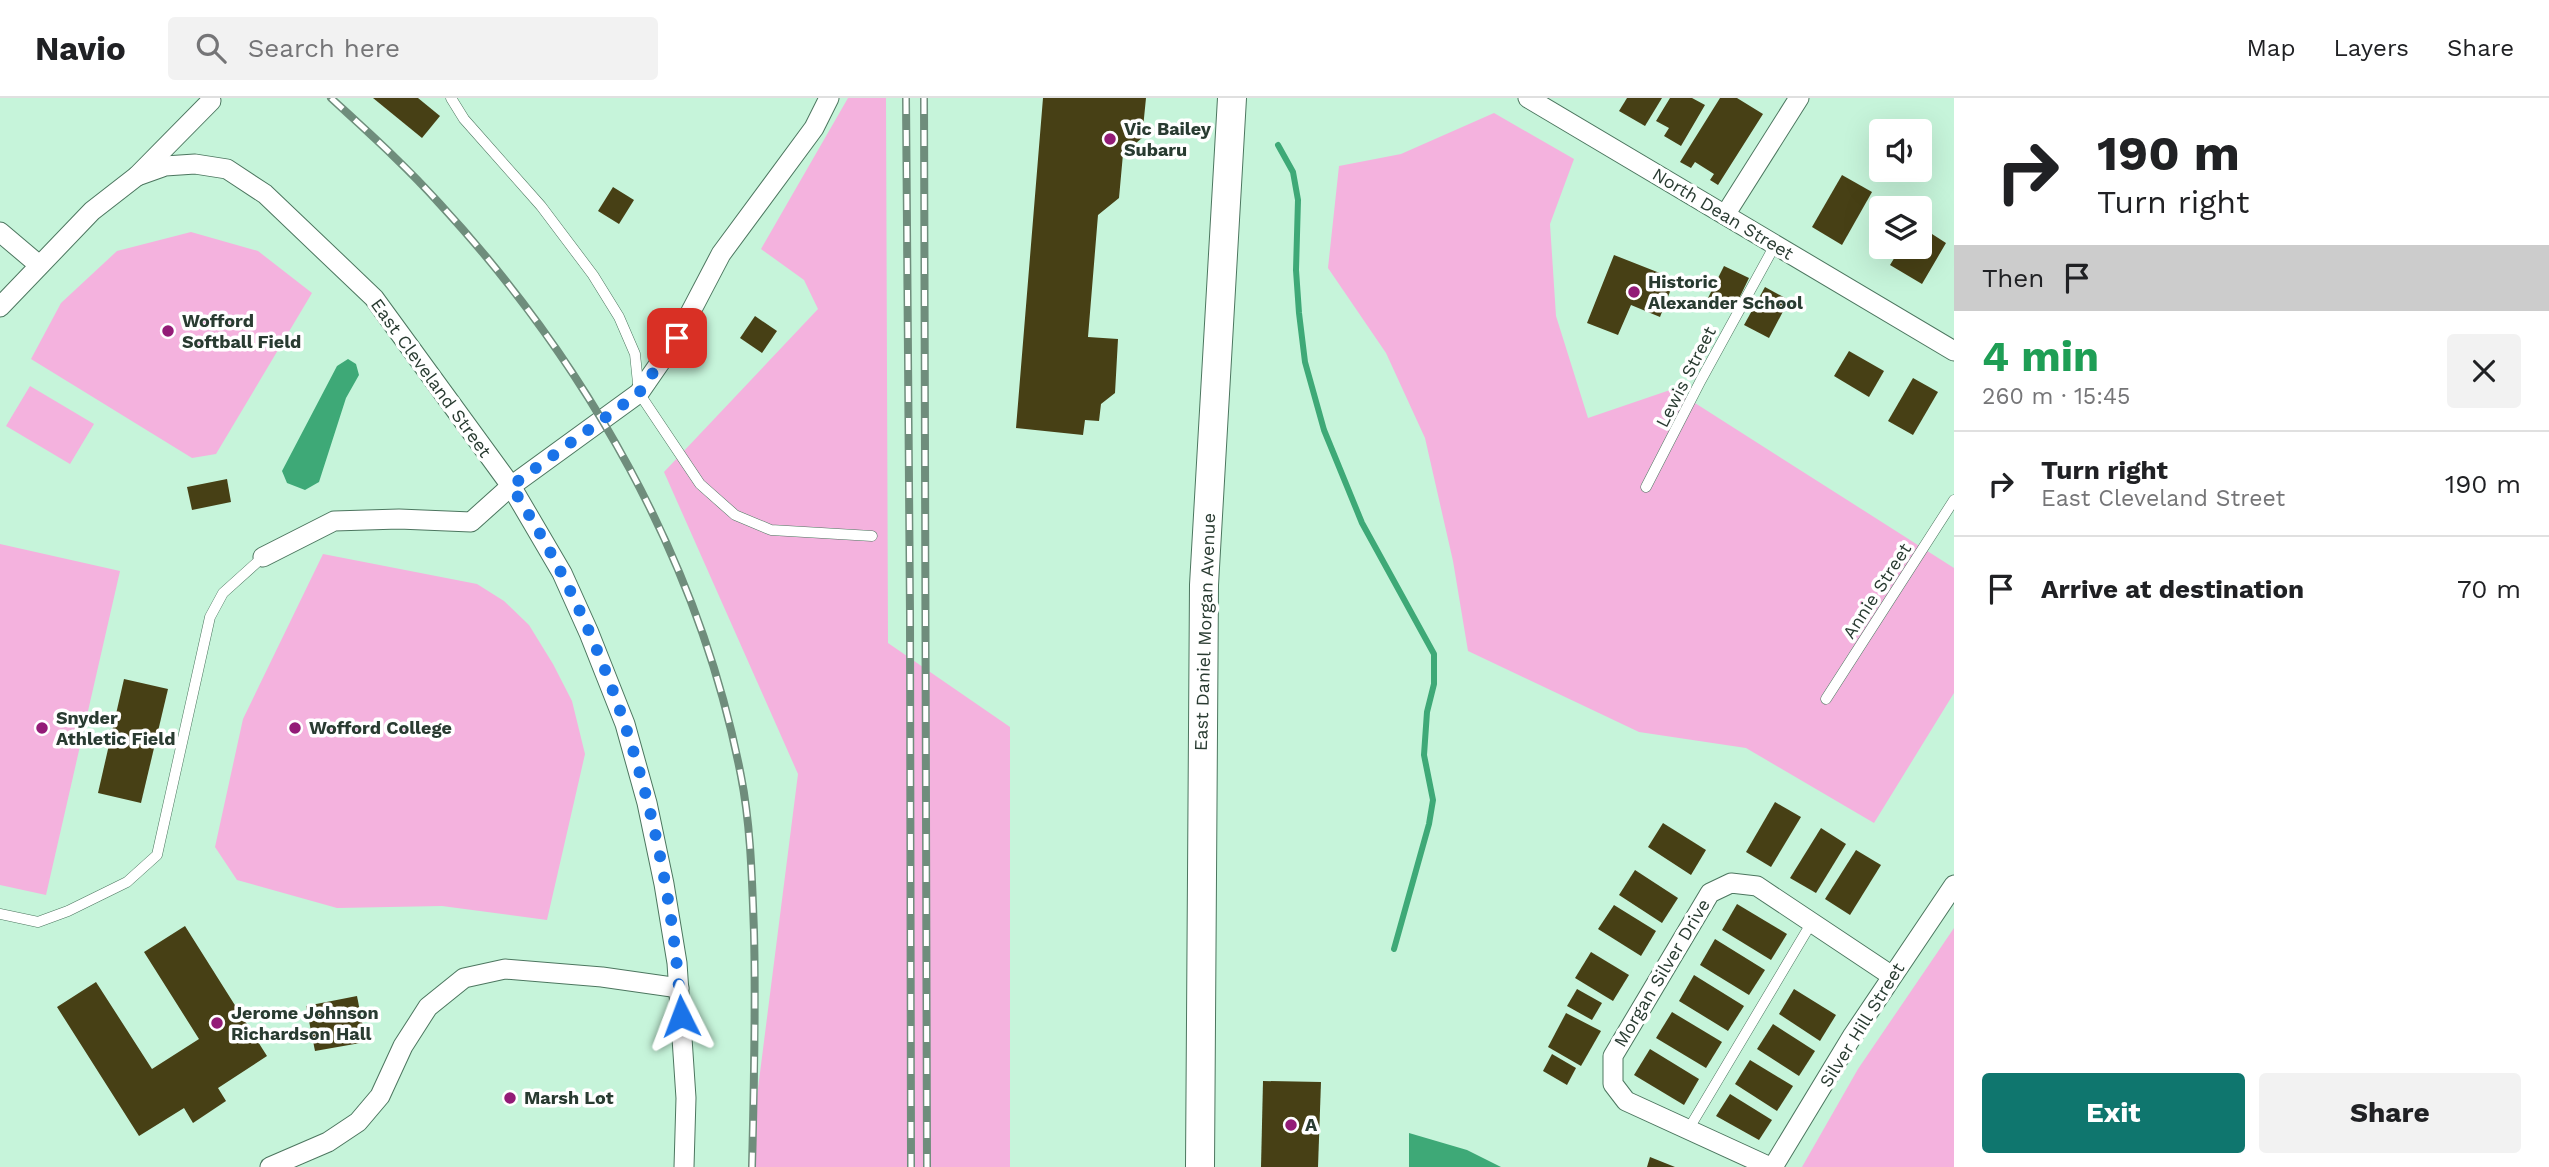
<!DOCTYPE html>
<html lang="en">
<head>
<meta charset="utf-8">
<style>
  body { margin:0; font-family:"Work Sans",sans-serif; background:#f2f2f2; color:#202124; height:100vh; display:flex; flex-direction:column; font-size:26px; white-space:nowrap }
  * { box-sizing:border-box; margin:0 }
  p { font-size:23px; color:#757577 }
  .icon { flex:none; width:38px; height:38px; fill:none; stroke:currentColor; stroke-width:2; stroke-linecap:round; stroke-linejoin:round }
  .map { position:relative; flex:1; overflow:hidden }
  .panel { display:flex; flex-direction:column; background:#fff; width:595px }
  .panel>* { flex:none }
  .guide { background:#fff; color:#202124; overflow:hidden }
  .fabs { position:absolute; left:1869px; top:21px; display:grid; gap:14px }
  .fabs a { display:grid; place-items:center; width:63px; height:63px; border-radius:7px; background:#fff; box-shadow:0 7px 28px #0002; font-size:35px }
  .pin { position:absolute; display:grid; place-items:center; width:60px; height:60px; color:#fff; margin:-30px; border-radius:14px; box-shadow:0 4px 10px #0006 }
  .me { position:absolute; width:77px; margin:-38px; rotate:357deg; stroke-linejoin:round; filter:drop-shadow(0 0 5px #0008) }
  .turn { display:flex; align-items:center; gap:24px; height:147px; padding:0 28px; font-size:32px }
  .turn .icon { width:91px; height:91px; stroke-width:2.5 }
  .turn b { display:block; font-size:49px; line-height:60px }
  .then { display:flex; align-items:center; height:66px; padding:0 28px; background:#0003; gap:14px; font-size:26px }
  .round { display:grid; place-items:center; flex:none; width:74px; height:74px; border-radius:7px; background:#f2f2f2 }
  .summary { display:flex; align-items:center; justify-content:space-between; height:119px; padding:0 28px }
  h1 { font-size:42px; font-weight:700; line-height:52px; color:#1e9e55 }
  .cta { display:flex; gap:14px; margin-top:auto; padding:14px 28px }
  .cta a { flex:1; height:80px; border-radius:7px; background:#0f766e; color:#fff; font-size:28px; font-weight:700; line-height:80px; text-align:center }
  .cta a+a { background:#f2f2f2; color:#202124 }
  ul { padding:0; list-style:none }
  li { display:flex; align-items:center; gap:21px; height:105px; padding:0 28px; border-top:2px solid #e0e0e0 }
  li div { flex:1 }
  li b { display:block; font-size:26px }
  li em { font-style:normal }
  header { display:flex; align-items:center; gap:42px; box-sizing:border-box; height:98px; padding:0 35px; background:#fff; border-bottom:2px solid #e0e0e0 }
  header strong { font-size:33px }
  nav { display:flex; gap:38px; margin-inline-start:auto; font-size:24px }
  .search { width:490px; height:63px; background:#f2f2f2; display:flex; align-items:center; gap:18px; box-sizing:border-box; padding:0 24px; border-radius:7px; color:#757577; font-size:26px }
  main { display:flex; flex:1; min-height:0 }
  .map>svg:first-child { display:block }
  .green { fill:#f4b2de }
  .water { fill:#3ea977 }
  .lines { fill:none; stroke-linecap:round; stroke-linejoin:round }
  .stream { stroke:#3ea977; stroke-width:6 }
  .building { fill:#474015 }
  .lane-casing { stroke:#4c765f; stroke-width:11 }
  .street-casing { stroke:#4c765f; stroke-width:21 }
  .secondary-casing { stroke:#4c765f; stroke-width:30 }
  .lane { stroke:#fff; stroke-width:10 }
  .street { stroke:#fff; stroke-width:19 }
  .secondary { stroke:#fff; stroke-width:28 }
  .rail-casing { stroke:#6f8d7c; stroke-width:8 }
  .rail { stroke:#fff; stroke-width:5; stroke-dasharray:16; stroke-linecap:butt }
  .route { stroke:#1a73e8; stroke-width:12; stroke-dasharray:0 21.6 }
  .poi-dot { fill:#931b77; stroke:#fff; stroke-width:2.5 }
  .labels { text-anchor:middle; stroke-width:7; stroke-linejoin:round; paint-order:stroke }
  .poi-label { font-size:18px; font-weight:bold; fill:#293b31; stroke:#fff; text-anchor:start }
  .street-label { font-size:18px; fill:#293b31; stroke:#fff }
</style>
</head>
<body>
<header>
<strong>Navio</strong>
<div class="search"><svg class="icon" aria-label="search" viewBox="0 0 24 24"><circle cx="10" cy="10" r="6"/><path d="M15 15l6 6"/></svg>Search here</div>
<nav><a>Map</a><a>Layers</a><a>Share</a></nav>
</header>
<main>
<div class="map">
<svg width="1954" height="1069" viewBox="0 0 1954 1069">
  <rect width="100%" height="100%" fill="#c6f4da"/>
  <g class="green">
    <path d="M848,0h38l2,545 122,84v440h-262l50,-393 -134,-302 154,-163 -14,-29 -43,-31z"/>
    <path d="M1494,15l80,46 -24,65 6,92 32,102 85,-29 281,179v125l-80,130 -128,-75 -107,-16 -171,-81 -15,-90 -28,-123 -39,-85 -58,-85 11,-102 62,-12z"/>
    <path d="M191,134l67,19 54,42 -96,161 -24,4 -161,-99 30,-56 56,-52z"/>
    <path d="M30,288l64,38 -24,40 -64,-38z"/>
    <path d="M0,446l120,27 -74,324 -46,-10z"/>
    <path d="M323,456l154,30 27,17 25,24 24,39 19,37 13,53 -38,166 -105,-14 -105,2 -100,-28 -22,-33 28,-128z"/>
    <path d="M1954,830v239h-152l56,-98z"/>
  </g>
  <g class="water">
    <path d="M348,261l8,5 3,11 -13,23 -27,84 -14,8 -18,-7 -5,-12 55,-105z"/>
    <path d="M1409,1035l58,17 34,17h-92z"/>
  </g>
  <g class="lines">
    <path class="stream" d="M1278,47l15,27 5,28 -2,70 3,43 6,49 19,68 38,93 72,131v30l-7,28 -3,43 9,45 -4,24 -35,125"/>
  </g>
  <g class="building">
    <path d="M373,0h45l22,18 -18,22z"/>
    <path d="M1043,0h103l-4,40 -19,16 -4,44 -21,17 -10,122 30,2 -3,54 -14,11 -2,17 -14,-1 -2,15 -67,-7z"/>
    <path d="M1627,0h35l-17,28 -26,-15z"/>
    <path d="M1670,0h22l13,7 -24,41 -17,-10 5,-8 -13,-7z"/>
    <path d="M1720,0h17l26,16 -45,71 -8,-5 4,-6 -19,-12 -4,6 -11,-6z"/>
    <path d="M1842,77l30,17 -30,53 -30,-18z"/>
    <path d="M613,89l21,13 -15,24 -21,-13z"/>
    <path d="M1932,136l14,9 -24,41 -32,-19 11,-18h19v-6l6,4z"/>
    <path d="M1614,157l61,24 -15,38 -29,-12 -13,30 -31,-12z"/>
    <path d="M1724,168l25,12 -16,33 -25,-13z"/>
    <path d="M1765,189l24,13 -20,38 -25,-13z"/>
    <path d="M755,218l22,15 -15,22 -22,-15z"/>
    <path d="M1849,253l35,20 -15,26 -35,-21z"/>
    <path d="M1913,280l25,14 -25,43 -25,-14z"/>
    <path d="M227,381l4,23 -39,8 -5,-23z"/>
    <path d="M124,581l44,10 -27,114 -43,-10z"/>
    <path d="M1775,704l26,15 -30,50 -25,-15z"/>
    <path d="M1663,725l43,27 -15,25 -43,-28z"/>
    <path d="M1821,730l25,16 -30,49 -26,-15z"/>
    <path d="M1856,752l25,15 -31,50 -25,-16z"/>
    <path d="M1635,772l43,28 -16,25 -43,-28z"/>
    <path d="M1737,806l50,30 -16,26 -49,-30z"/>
    <path d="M1614,807l42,26 -15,25 -43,-27z"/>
    <path d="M185,828l82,130 -49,32 8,13 -33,22 -9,-15 -45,28 -82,-129 39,-25 56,87 47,-30 -55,-87z"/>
    <path d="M1715,841l50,31 -16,25 -49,-30z"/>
    <path d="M1591,854l38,23 -16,26 -38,-23z"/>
    <path d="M1694,877l50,31 -16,25 -49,-30z"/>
    <path d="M1577,891l25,14 -10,17 -25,-14z"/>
    <path d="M1794,891l42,26 -16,26 -41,-27z"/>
    <path d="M357,898l9,46 -51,9 -9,-45z"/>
    <path d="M1672,914l50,30 -16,26 -50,-30z"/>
    <path d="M1566,915l35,18 -20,35 -33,-19z"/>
    <path d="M1773,926l42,27 -16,25 -42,-27z"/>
    <path d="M1650,951l49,30 -15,26 -50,-30z"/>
    <path d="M1552,956l24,14 -9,17 -24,-14z"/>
    <path d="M1750,962l43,26 -16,25 -42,-27z"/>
    <path d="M1263,983l58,1 -3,85h-57z"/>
    <path d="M1730,996l42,26 -13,20 -43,-24z"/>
    <path d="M1650,1059l25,10h-28z"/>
  </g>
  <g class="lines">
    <defs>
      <g id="lane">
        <path d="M451,0l13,21 77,87 52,69 26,42 16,37 4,39 61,91 35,31 36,15 101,6"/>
        <path d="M1646,389l55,-107 74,-135"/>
        <path d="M1826,601l128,-199"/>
        <path d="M0,816l38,8 30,-11 59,-29 30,-27 53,-238 13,-24 40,-36"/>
        <path d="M1688,1032l124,-208"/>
      </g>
      <g id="street">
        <path d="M1528,0l426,253"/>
        <path d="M137,78l28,-10 30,-2 32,5 38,25 109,104 137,188 51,87 27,60 36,91 22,79 17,81 13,79 9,135 -2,69"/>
        <path d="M1725,117l74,-117"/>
        <path d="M0,134l39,33"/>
        <path d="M0,209l92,-96 45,-35 74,-75"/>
        <path d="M263,459l71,-36 65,-2 72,3 40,-36 128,-93 38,-55 44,-84 93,-126 15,-30"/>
        <path d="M270,1069l58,-25 30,-20 22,-26 23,-50 25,-39 36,-29 41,-9 97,8 77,11"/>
        <path d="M1770,1069l-144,-66 -13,-17v-28l97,-163 21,-10 26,3 135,90"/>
        <path d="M1773,1069l80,-132 101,-150"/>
      </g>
      <path id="secondary" d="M1200,1069l4,-582 28,-487"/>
    </defs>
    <use href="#lane" class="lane-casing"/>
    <use href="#street" class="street-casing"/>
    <use href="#secondary" class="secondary-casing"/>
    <use href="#lane" class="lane"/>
    <use href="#street" class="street"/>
    <use href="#secondary" class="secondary"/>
    <defs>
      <g id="rail">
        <path d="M331,0c37,34 75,68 108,105 147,159 261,359 302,573 10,51 11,105 13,156 2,78 0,157 -2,235"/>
        <path d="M906,0l4,516 1,553"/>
        <path d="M924,0l3,1069"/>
      </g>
    </defs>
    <use href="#rail" class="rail-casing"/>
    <use href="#rail" class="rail"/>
  </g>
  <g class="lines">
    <path class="route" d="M677,240l-38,55 -128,93c101,156 159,344 170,530"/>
  </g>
  <g class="poi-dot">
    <circle cx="1110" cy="41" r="7"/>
    <circle cx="1634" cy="194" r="7"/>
    <circle cx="168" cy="233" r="7"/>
    <circle cx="42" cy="630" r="7"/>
    <circle cx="295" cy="630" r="7"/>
    <circle cx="217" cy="925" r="7"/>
    <circle cx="510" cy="1000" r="7"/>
    <circle cx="1291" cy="1027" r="7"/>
  </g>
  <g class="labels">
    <g class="poi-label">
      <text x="1124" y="37">Vic Bailey<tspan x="1124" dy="21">Subaru</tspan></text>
      <text x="1648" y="190">Historic<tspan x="1648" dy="21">Alexander School</tspan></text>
      <text x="182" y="229">Wofford<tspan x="182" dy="21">Softball Field</tspan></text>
      <text x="56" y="626">Snyder<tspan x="56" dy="21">Athletic Field</tspan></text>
      <text x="309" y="636">Wofford College</text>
      <text x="231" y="921">Jerome Johnson<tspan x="231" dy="21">Richardson Hall</tspan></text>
      <text x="524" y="1006">Marsh Lot</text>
      <text x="1305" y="1033">A</text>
    </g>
    <g class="street-label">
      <text transform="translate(1723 116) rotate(31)" y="6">North Dean Street</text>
      <text transform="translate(1686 279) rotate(-63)" y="6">Lewis Street</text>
      <text transform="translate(431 280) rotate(54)" y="6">East Cleveland Street</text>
      <text transform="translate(1877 493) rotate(-57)" y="6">Annie Street</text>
      <text transform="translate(1205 534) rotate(-88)" y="6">East Daniel Morgan Avenue</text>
      <text transform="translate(1662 875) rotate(-59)" y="6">Morgan Silver Drive</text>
      <text transform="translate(1862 927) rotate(-58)" y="6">Silver Hill Street</text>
    </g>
  </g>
</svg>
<div class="fabs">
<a><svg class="icon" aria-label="sound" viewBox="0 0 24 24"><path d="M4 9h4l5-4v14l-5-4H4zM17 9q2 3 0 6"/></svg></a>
<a><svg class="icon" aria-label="layers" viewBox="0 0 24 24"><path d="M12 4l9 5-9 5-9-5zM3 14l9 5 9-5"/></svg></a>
</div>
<div class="pin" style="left:677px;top:240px;background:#d93025"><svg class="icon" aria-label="arrive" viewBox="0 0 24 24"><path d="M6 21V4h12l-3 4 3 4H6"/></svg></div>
<svg class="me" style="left:681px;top:918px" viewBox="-20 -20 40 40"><path d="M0-17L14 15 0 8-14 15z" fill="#1a73e8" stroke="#fff" stroke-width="4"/></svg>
</div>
<section class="panel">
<div class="guide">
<div class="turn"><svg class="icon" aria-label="right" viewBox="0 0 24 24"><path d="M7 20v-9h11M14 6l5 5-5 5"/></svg><div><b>190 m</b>Turn right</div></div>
<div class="then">Then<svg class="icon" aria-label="arrive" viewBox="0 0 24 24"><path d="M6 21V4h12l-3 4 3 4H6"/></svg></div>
</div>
<div class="summary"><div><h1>4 min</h1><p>260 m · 15:45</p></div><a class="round"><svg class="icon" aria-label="close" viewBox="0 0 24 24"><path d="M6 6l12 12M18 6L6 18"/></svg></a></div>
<ul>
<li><svg class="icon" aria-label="right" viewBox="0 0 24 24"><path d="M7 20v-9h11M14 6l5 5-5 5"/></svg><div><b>Turn right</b><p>East Cleveland Street</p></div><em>190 m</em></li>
<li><svg class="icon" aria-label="arrive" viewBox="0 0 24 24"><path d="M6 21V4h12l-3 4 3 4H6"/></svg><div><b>Arrive at destination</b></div><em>70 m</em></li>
</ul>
<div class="cta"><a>Exit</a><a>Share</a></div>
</section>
</main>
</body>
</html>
